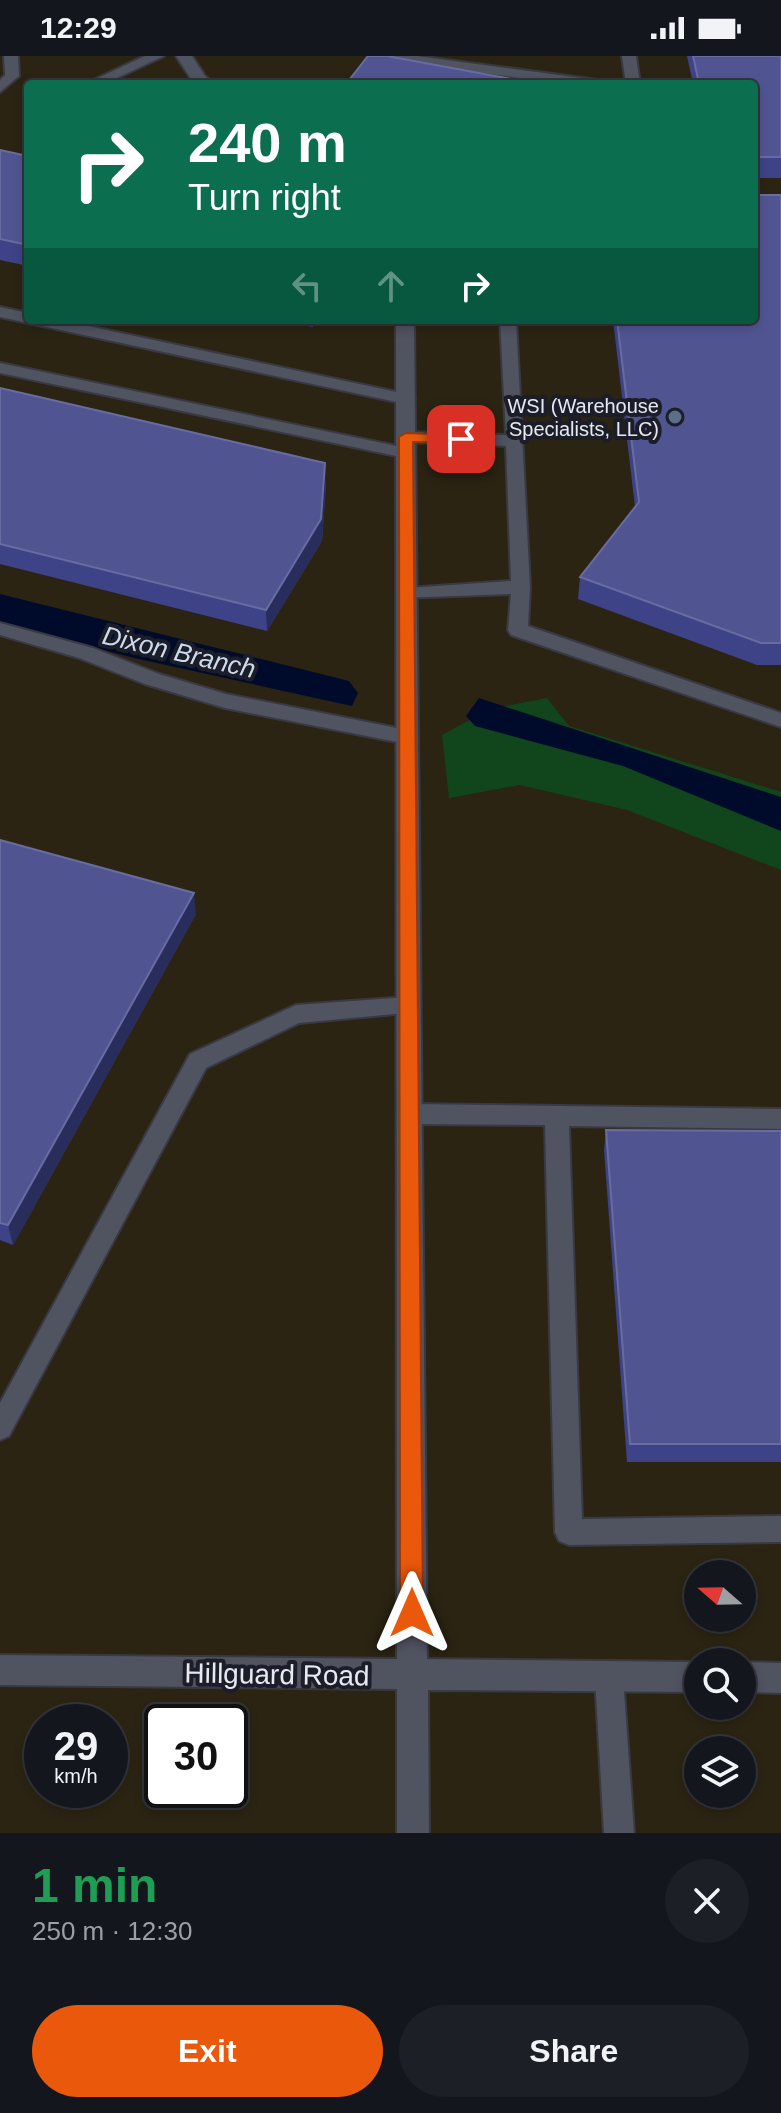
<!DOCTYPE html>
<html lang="en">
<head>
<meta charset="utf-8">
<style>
  body { margin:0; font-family:Arial,sans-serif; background:#1d1f27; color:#f1f3f6; height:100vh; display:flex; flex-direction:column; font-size:30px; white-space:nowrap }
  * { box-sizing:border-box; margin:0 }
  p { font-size:26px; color:#9d9fa4 }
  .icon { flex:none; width:44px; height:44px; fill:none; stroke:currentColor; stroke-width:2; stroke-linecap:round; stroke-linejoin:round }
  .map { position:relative; height:1777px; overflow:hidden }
  .drawer { display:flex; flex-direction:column; background:#14161e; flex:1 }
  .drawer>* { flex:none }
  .top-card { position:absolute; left:24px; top:24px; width:734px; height:244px; border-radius:8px; box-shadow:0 4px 12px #0003,0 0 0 2px #33353c; background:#0b6e4f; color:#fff; overflow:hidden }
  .needle { width:52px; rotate:290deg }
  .fabs { position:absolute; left:684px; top:1504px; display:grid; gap:16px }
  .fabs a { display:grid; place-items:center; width:72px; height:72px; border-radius:50%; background:#14161e; box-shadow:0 4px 12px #0003,0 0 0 2px #33353c; font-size:40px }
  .speed { position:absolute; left:24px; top:1648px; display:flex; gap:16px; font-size:40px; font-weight:700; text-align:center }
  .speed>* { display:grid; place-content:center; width:104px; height:104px; border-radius:50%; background:#14161e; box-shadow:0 4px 12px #0003,0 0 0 2px #33353c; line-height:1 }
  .speed small { font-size:20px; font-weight:400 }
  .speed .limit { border:4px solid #111; border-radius:12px; background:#fff; color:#111 }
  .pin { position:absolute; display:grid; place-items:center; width:68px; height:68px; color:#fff; margin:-34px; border-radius:16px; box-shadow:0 4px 12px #0006 }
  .me { position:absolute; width:88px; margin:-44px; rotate:0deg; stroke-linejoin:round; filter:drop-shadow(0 0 6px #0008) }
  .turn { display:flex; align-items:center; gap:28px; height:168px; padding:0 32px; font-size:36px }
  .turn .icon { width:104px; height:104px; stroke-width:2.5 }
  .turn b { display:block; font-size:56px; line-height:68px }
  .lanes { display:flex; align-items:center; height:76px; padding:0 32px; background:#0003; justify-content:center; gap:40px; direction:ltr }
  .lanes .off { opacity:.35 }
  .round { display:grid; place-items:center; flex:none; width:84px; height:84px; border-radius:42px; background:#1d1f27 }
  .overview { display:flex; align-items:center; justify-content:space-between; height:136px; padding:0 32px }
  h1 { font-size:48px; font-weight:600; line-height:60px; color:#1e9e55 }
  .button { display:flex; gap:16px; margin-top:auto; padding:16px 32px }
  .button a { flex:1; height:92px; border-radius:48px; background:#ea580c; color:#fff; font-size:32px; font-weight:600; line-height:92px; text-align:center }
  .button a+a { background:#1d1f27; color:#f1f3f6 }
  .status { display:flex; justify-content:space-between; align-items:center; height:56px; padding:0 40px; background:#14161e; direction:ltr }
  .status svg { height:22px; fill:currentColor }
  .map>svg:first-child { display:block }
  .industrial { fill:#2b2413; fill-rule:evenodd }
  .green { fill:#11451c }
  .water { fill:#000b2b }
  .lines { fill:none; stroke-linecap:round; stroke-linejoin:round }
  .lane-casing { stroke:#383942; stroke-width:4 }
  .street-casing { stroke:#383942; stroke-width:4 }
  .lane { fill:#505360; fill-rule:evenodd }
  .street { fill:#505360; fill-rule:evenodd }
  .wall { fill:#3e4387 }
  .shaded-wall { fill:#282d5c }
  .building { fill:#505592; stroke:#686ca1; stroke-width:2 }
  .route { fill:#ea580c; stroke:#983908; stroke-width:2 }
  .service-dot { fill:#5c6f8a; stroke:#1b1d28; stroke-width:3 }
  .labels { text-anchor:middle; stroke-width:8; stroke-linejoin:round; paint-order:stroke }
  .far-poi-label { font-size:20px; fill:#e7e9f1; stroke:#1b1d28; text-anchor:end }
  .water-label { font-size:26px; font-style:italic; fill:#ccdaec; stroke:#1b1d28 }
  .near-street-label { font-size:28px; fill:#e7e9f1; stroke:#1b1d28 }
</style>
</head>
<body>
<div class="status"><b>12:29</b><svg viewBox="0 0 49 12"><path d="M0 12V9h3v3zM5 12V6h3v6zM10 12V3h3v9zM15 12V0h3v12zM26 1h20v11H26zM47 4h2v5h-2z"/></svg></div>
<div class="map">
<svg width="781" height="1777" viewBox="0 0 781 1777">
  <rect width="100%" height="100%" fill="#1b1d28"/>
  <path class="industrial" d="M0,0h781v1777h-781zM28,28h726v236h-726zM698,1518h44v44h-44zM698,1606h44v44h-44zM42,1666h68v68h-68zM162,1666h68v68h-68zM698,1694h44v44h-44z"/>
  <path class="green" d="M547,642l22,28 212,66v78l-154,-60 -107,-25 -71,13 -7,-63 48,-26z"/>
  <g class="water">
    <path d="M0,538l349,87 9,12 -6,13 -218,-48 -134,-35z"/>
    <path d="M479,642l302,99v34l-158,-65 -148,-40 -9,-10z"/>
  </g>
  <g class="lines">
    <defs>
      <g id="lane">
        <path d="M4,0h14l1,20 -19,16v-12l5,-5z"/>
        <path d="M145,0h19l-60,28h-19z"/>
        <path d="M378,0h39l180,24 7,4h-40l-179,-24z"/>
        <path d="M622,0h14l4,28h-14z"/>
        <path d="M0,251l28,6v7h32l346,74 9,5 -9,5 -406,-87z"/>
        <path d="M500,264h16l14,267 -2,39 253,87v14l-270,-92 -3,-5 3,-36 -111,4 -2,-4 2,-4 7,-2 104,-7 -5,-135 -100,-4 -9,-5 9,-5 100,3z"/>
        <path d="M0,307l406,85 9,5 -9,5 -406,-85z"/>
        <path d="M0,567l93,25 66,26 67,20 181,36 7,2 3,5 -3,5 -7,2 -182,-36 -80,-24 -66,-26 -79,-23z"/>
        <path d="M408,941l8,3 3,6 -3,6 -117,11 -93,45 -197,368 -9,4v-37l190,-349 106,-49z"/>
        <path d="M409,1048l372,5v20l-212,-3 13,393 199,-3v26l-212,3 -10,-4 -4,-9 -10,-407 -136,-1 -8,-3 -4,-7 4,-7z"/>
        <path d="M609,1607l10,4 4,10 11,156h-30l-9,-156 4,-10z"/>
      </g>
      <g id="street">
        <path d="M176,0h16l13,20 10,8 -22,-2z"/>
        <path d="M396,264h18l13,1339 272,3 -1,30 -270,-2 1,143h-32v-144l-397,-4v-30l397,4z"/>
        <path d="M741,1606h1l39,1v30l-39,-1z"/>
      </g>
    </defs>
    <use href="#lane" class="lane-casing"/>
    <use href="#street" class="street-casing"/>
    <use href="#lane" class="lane"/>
    <use href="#street" class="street"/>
  </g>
  <g class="wall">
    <path d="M687,0h94v122h-27v-94h-61z"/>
    <path d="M0,94l28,6v110l-28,-6z"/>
    <path d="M781,139v470h-24l-179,-66 2,-22 55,-70 -22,-187h141z"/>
    <path d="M282,264h31v7z"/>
    <path d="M0,332l326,96 -4,57 -55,90 -267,-67z"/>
    <path d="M0,784l196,74 -183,331 -13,-5z"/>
    <path d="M606,1074l175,1v331h-154l-23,-312z"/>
  </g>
  <g class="shaded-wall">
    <path d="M325,407l1,21 -4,57 -55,90 -1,-21z"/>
    <path d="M194,837l2,21 -183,331 -5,-20z"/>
  </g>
  <g class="building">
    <path d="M368,0h19l151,28h-192z"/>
    <path d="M693,0h88v101h-27v-73h-55z"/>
    <path d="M0,94l28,6v89l-28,-6z"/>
    <path d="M754,139h27v448h-20l-181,-66 59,-75 -22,-182h137z"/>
    <path d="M0,332l325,75 -4,56 -55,91 -266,-66z"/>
    <path d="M0,784l194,53 -186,332 -8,-2z"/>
    <path d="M606,1074l175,1v313h-151z"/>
  </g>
  <path class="route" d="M406,377l55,2 7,4 -7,4 -48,-1 10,1171 -3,8 -8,3 -9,-3 -3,-8 -1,-1176z"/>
  <circle class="service-dot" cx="675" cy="361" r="8"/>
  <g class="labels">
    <g class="far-poi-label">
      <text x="659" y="357">WSI (Warehouse<tspan x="659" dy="23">Specialists, LLC)</tspan></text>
    </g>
    <g class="water-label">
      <text transform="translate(179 596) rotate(13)" y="9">Dixon Branch</text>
    </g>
    <g class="near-street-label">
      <text transform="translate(277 1618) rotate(1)" y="10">Hillguard Road</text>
    </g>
  </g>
</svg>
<div class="fabs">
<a><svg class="needle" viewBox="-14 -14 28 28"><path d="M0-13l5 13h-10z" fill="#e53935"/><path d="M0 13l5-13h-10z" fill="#9d9fa4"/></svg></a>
<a><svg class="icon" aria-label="search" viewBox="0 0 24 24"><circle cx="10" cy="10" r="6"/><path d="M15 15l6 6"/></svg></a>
<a><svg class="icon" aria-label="layers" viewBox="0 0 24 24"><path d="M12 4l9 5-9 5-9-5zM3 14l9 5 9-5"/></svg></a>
</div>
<div class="speed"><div>29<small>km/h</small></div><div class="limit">30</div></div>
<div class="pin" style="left:461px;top:383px;background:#d93025"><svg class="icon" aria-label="arrive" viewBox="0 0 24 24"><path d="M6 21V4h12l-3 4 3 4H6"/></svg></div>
<svg class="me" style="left:412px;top:1557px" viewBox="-20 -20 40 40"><path d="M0-17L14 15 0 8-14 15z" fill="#ea580c" stroke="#fff" stroke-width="4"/></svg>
<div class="top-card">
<div class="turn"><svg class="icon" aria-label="right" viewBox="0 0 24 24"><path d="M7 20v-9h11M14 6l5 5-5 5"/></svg><div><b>240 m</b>Turn right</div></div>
<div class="lanes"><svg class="icon off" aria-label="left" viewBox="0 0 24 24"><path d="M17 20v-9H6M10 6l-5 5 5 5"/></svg><svg class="icon off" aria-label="ahead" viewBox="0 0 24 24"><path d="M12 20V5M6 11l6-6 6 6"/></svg><svg class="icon" aria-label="right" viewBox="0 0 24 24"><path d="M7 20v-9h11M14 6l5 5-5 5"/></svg></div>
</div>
</div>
<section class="drawer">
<div class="overview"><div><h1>1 min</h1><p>250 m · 12:30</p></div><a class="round"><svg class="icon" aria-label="close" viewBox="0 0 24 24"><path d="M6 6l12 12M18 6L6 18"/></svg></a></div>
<div class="button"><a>Exit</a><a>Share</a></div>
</section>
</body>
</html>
